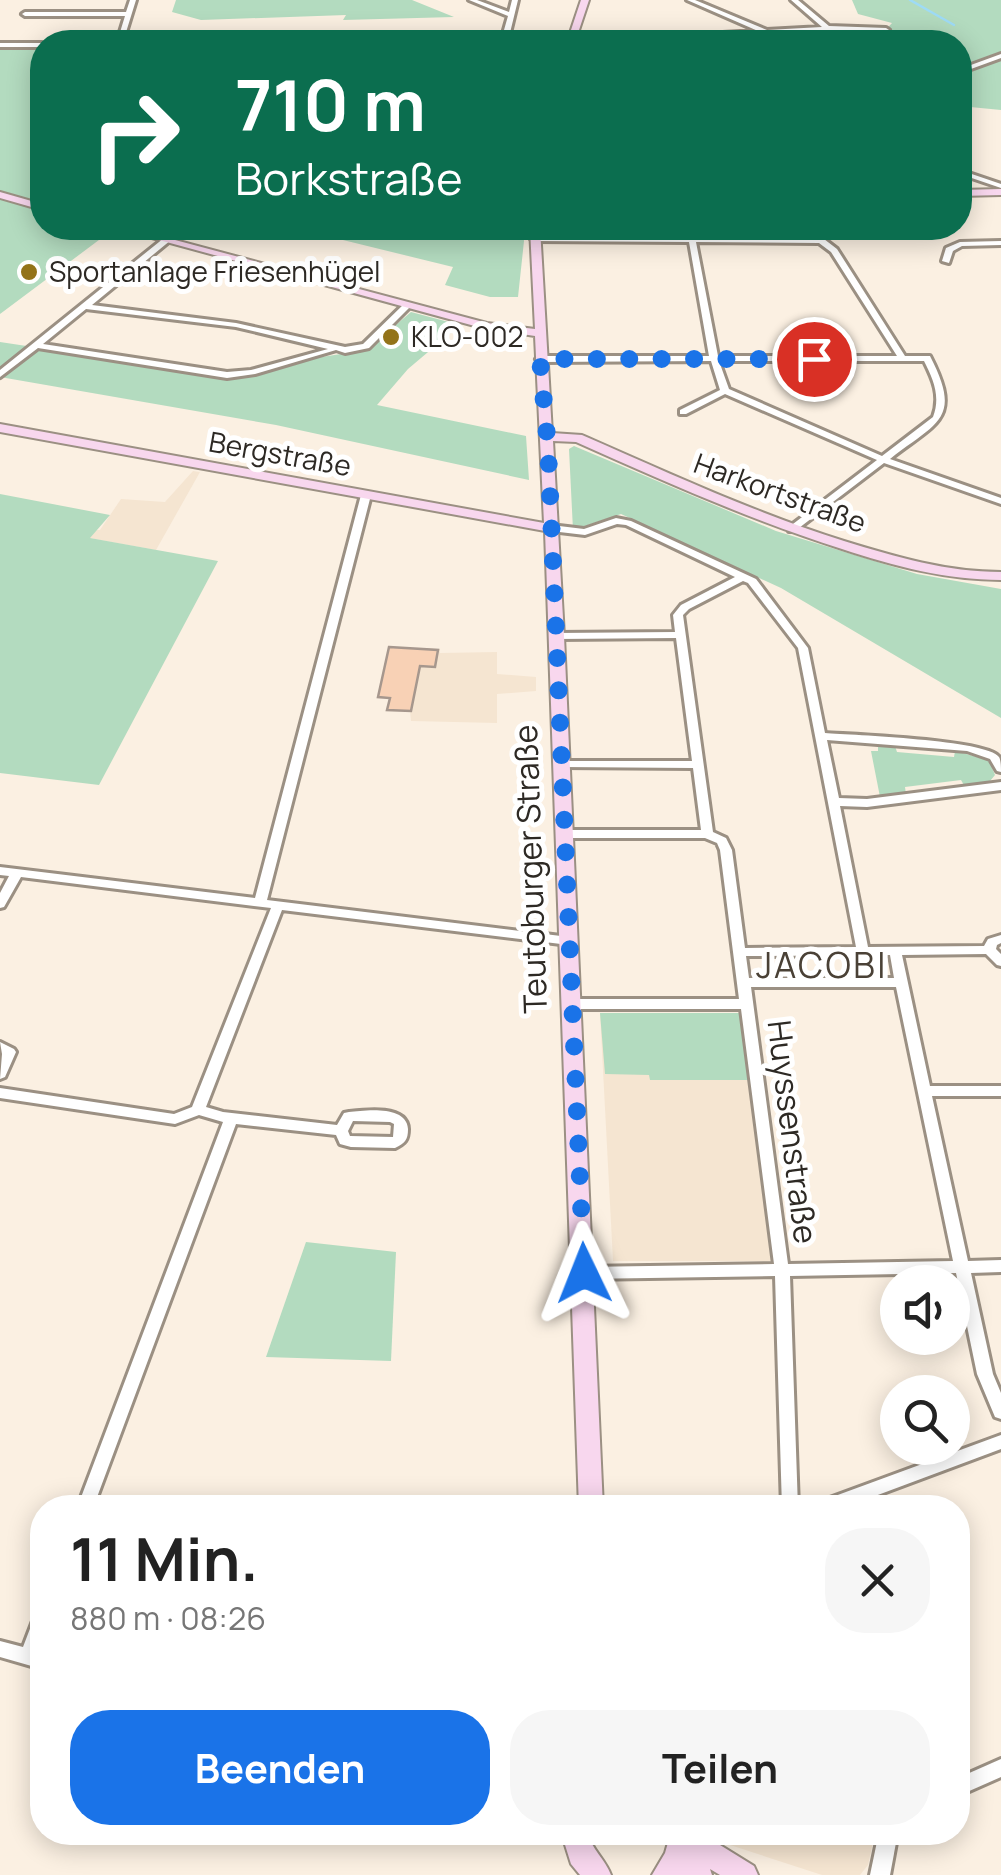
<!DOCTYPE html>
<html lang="de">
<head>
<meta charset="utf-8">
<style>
  body { margin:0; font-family:Manrope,sans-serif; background:#f6f6f6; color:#222; height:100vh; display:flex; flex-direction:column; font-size:38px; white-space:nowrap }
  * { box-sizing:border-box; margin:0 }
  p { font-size:32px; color:#767676 }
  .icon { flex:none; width:55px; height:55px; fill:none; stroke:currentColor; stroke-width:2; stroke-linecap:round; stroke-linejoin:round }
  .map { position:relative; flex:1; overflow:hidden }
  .details { position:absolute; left:30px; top:1495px; width:940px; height:350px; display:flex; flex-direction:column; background:#fff; border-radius:40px; box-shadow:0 5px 25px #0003 }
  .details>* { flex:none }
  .guide { position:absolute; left:30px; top:30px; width:942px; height:210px; border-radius:40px; box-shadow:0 5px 25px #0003; background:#0b6e4f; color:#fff; overflow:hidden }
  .controls { position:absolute; left:880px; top:1265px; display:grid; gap:20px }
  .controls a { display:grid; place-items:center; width:90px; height:90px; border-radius:50%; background:#fff; box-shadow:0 5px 25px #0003; font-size:50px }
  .pin { position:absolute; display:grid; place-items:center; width:85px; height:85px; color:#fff; margin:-42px; border:5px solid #fff; border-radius:50%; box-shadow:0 2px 10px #0007 }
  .me { position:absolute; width:110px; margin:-55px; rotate:358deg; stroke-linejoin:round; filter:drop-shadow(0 0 8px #0008) }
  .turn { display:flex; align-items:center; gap:35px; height:210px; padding:0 40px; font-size:45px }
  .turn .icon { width:130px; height:130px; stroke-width:2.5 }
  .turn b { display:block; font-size:70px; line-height:85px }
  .round { display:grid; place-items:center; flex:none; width:105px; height:105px; border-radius:40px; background:#f6f6f6 }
  .headline { display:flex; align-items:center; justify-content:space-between; height:170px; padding:0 40px }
  h1 { font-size:60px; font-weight:700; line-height:75px }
  .button { display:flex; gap:20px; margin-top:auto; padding:20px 40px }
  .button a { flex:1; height:115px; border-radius:40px; background:#1a73e8; color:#fff; font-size:40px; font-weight:700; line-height:115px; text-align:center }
  .button a+a { background:#f6f6f6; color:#222 }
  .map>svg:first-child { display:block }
  .built { fill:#f5e5d1 }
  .green { fill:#b3dbbf }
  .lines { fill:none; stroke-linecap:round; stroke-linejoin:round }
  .stream { stroke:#9edbf6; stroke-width:2.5 }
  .building { fill:#f8d1b5; stroke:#a6978d; stroke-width:2.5 }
  .street-casing { stroke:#9b9083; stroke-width:6 }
  .secondary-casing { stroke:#9b9083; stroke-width:4 }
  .street { fill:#fff; fill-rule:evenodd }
  .secondary { fill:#f8d7ee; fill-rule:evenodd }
  .route { stroke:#1a73e8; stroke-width:18; stroke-dasharray:0 32.4 }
  .poi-dot { fill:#937319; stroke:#fff; stroke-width:4 }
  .labels { text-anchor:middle; stroke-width:10; stroke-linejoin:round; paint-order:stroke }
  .far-poi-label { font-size:28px; fill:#2d2924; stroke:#fff; text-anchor:start }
  .far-street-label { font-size:28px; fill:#2d2924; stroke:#fff }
  .street-label { font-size:32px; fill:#2d2924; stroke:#fff }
  .neighbourhood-label { font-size:35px; letter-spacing:2.5px; fill:#4a4136; stroke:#fff }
</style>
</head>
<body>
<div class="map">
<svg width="1001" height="1875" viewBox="0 0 1001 1875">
  <rect width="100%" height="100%" fill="#fbf0e2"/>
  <g class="built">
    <path d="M193,471l7,1 -44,78 -67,-12 5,-8h6l21,-31 44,3z"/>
    <path d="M389,647l51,2v4l57,-1v22l39,3v14l-39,3v29l-86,-2 -1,-10 -23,-1 2,-12 -12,-1z"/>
    <path d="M600,1013h140l31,248h-158z"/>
    <path d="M709,1833h166l-7,32 -8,10h-38l-98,-32z"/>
  </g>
  <g class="green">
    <path d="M176,0h236l42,17 -111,3 3,-5 -145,5 -29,-8z"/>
    <path d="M852,0h149v110l-41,-4v-64h-62l-14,-10 8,-9 -34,-9z"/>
    <path d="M0,47h42v157l-42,-11z"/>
    <path d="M0,197l42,11v20h73l-115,86z"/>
    <path d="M294,228h228l2,13 -6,56h-28l-45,-12 8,-18z"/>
    <path d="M411,312l49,13 -52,44 -31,36 149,31 3,44 -253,-55 -276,-48v-35l239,36 51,-16 76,-12z"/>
    <path d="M574,446l202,85 141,43 84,15v129l-220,-130 -160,-74 -48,16 -4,-81z"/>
    <path d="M0,494l110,21 -20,23 128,23 -119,224 -99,-12z"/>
    <path d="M878,744l17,2 2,6 57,5 1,-6 34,9 6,15 -5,6 -25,6 -4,-7 -56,7 1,7 -26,3 -9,-46h7z"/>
    <path d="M600,1013h140l8,67h-98l-1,-5 -44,-1z"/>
    <path d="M306,1242l90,10 -5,109 -125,-4z"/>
  </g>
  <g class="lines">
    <path class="stream" d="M910,0l44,25"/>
  </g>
  <path class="building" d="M389,647l49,3 -3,17 -15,-1 -9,45 -24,-1 3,-12 -12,-1z"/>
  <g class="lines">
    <defs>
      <g id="street">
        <path d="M130,0h6l-13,42h-6l8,-26h-100l-3,-2 3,-2h101z"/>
        <path d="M469,0h8l32,12 3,-12h6l-9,37 178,-2 71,-4 -71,-31h8l72,30 55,-3 -31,-27h7l31,26 57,2 3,2 -3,2 -59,-2 -52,3 19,9h-7l-21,-8 -79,5 -425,3 3,-2 237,-3 6,-21z"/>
        <rect x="0" y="43" width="42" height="4"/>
        <path d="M1001,54v4l-41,15v-4z"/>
        <path d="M960,170l41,14v4l-41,-14z"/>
        <path d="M532,237l292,2 13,10 68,107h25c33,64 7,66 -40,103l111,39v6l-117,-41 -89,68h-6v-4l88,-67 -152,-66 -39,20h-6v-4l40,-20 -9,-29 -171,1 -4,-3 4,-3h169l-20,-114 -154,-1 -4,-2zM696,242l123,1 12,9 66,104h-179zM719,361h205c9,18 17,35 9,56l-51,39 -153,-67z"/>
        <path d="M164,238l7,2 -79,65 144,18 109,24 18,-3 42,-41 7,2 -43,43 -24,5 -9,-3 -81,24 -28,4 -189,-30 -38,29v-7zM86,309l150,18 92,22 -77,21 -24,2 -184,-28z"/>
        <path d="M1001,241v4l-39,1 -9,5 -4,12 -7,-2 4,-13 14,-6z"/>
        <path d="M366,492l5,3 -104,405 302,37 6,4 -6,4 -287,-35 -76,197 17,5 114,13 7,-12 5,-1c17,-2 58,-7 59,17 0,11 -3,14 -13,19l-44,-1 -11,-3 -4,-9 -100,-11 -143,384h-16l146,-386 -24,-7 -24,9 -175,-26v-10l174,26 18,-7 79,-199 -250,-31 -17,30 -4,1v-15l9,-17 -9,-1v-8l255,31 106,-403zM353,1121l37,1 4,2 -1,13 -43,-1 -2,-5z"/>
        <path d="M616,518l15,3 125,58 52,69 17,85c27,2 163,7 174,24 2,3 2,12 2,15l-4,-1 -7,-12 -23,-8 -140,-11 12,58 28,1 134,-17v8l-134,17 -27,-1 28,141 116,-1 4,-7 13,-4v8l-4,2 -1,4 5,5v12l-4,-1 -11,-11 -84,1 28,131h71v10h-69l36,165 33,-1v12l-30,1 22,101 8,19v26l-6,-2 -18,-43 -21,-101 -166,3 8,232h-16l-7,-232 -192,3 -5,-2 -2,-4 2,-4 5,-2 191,-3 -33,-255h-169l-6,-5 6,-5h167l-19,-149 -3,-7 -12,-5h-140l-6,-4 6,-4h136l-8,-62 -131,-1 -6,-3 6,-3h130l-16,-123 -119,1 -5,-3 5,-3 118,-1 -2,-17 8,-10 54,-28 -109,-52 -9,-1 -32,11 -34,-4 -5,-3 5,-3 33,4zM743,581l5,2 50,65 58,299 -111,1 -13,-98 -6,-12 -13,-6 -30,-217 6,-6zM890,955l4,23h-145l-3,-22zM751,987h145l57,274 -165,3z"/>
        <path d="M0,1042l14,7 2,3 -11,25 -5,2 2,-25z"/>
        <path d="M1001,1435v14l-158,59h-29l2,-5z"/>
        <path d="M42,1611v30l-3,11 3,1v16l-42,-12v-16l23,6 13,-34z"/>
        <path d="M1001,1759v18l-43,19v-18z"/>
        <path d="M879,1832h19l-8,43h-20z"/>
      </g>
      <g id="secondary">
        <path d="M581,0h8l-14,42h-8z"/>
        <path d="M1001,189v6l-41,1v-6z"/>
        <path d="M0,192l42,12v6l-42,-12z"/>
        <path d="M115,228h15l357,95 48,6 -5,-101h10l12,205 30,2c87,38 173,78 262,106 52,16 103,31 157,31v8c-55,0 -107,-14 -159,-31 -91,-29 -179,-68 -266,-107l-23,-1 11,195 39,872h-24l-34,-977 -545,-99v-8l544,99 -9,-187 -53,-8z"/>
        <path d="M561,1832h26c5,18 18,27 24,43h-31l-9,-11z"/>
        <path d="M671,1832h28l55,34 4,9h-38l-10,-6 2,6h-60l13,-22z"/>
      </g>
    </defs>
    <use href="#street" class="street-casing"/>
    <use href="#secondary" class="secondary-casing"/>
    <use href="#street" class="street"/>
    <use href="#secondary" class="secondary"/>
  </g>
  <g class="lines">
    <path class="route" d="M584,1273l-36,-826 -8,-88h274"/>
  </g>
  <g class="poi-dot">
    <circle cx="29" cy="272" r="10"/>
    <circle cx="391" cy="337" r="10"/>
  </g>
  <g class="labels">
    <g class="far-poi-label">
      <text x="49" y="282">Sportanlage Friesenhügel</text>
      <text x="411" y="347">KLO-002</text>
    </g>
    <g class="far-street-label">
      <text transform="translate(280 454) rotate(10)" y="10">Bergstraße</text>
      <text transform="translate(780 493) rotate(20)" y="10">Harkortstraße</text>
    </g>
    <g class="street-label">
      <text transform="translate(531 869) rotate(-92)" y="11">Teutoburger Straße</text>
      <text transform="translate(792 1132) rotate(83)" y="11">Huyssenstraße</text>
    </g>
    <g class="neighbourhood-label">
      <text x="822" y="978">JACOBI</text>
    </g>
  </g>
</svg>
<div class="controls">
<a><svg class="icon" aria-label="sound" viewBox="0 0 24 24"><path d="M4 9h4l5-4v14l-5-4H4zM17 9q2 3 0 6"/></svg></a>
<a><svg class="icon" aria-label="search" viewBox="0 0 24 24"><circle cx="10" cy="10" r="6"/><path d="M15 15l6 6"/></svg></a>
</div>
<div class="pin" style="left:814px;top:359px;background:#d93025"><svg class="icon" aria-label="arrive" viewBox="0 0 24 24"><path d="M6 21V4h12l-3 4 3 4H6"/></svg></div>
<svg class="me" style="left:584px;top:1273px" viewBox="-20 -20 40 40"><path d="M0-17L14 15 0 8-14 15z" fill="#1a73e8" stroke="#fff" stroke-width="4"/></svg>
<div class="guide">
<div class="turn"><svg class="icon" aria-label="right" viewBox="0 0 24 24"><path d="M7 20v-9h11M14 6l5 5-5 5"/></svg><div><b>710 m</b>Borkstraße</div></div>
</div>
<section class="details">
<div class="headline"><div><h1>11 Min.</h1><p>880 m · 08:26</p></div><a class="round"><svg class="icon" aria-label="close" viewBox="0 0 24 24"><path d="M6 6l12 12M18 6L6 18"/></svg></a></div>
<div class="button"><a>Beenden</a><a>Teilen</a></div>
</section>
</div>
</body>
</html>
